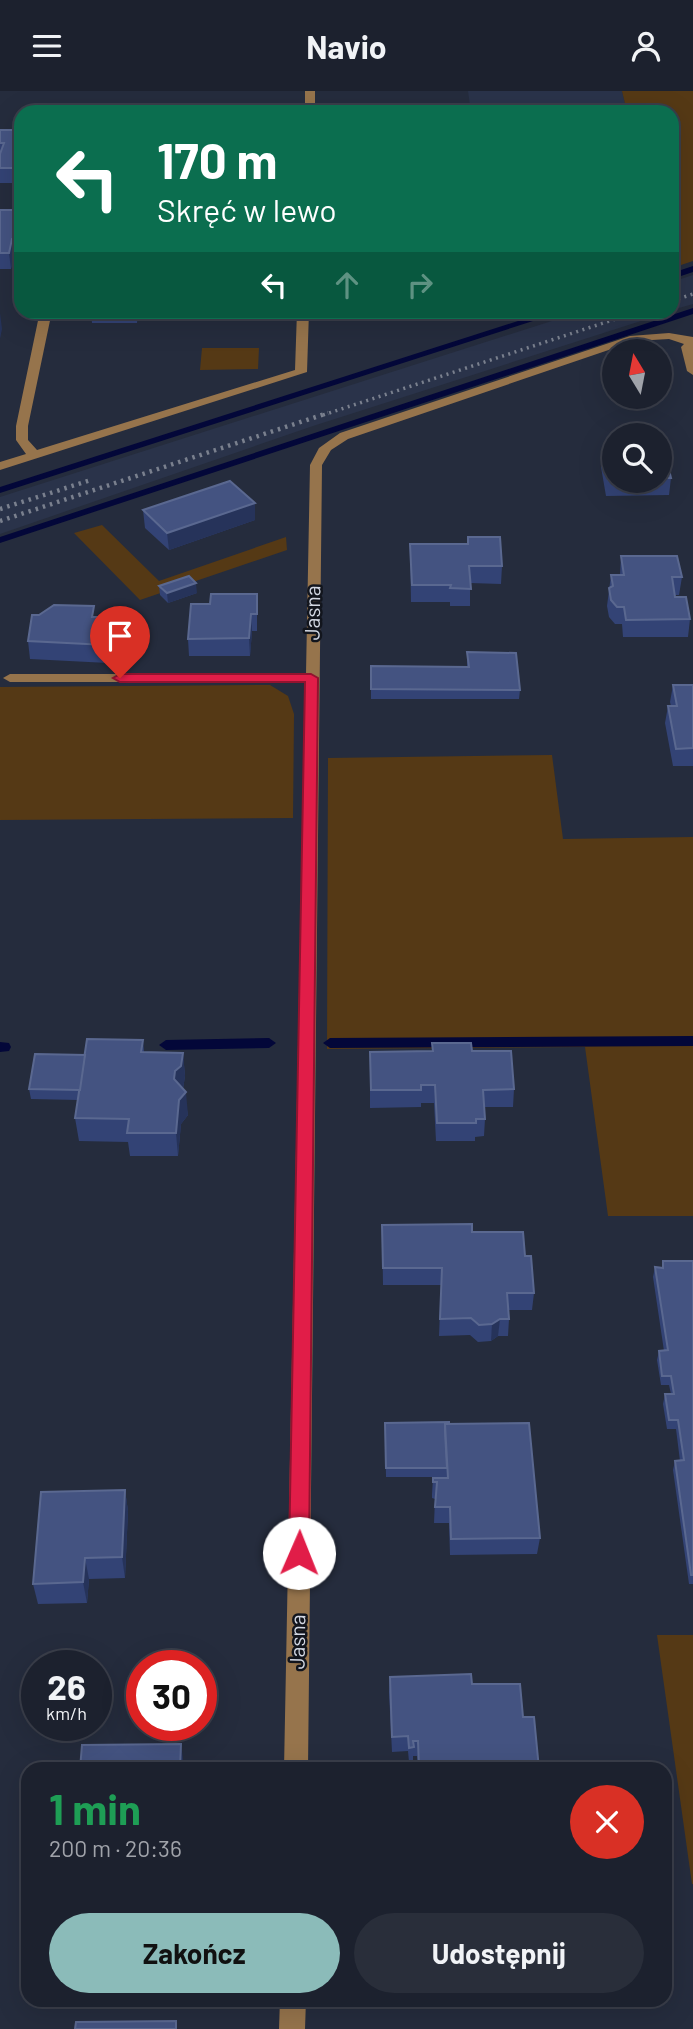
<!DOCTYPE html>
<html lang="pl">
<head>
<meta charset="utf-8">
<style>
  body { margin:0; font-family:Barlow,sans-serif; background:#292e3a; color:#f1f3f6; height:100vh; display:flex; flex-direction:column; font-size:26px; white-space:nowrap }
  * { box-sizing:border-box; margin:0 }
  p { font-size:23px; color:#a0a3aa }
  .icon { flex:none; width:38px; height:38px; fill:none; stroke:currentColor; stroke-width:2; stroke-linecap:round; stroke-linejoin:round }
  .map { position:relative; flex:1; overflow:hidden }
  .side { position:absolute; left:21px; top:1671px; width:651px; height:245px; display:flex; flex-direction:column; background:#1c212e; border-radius:21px; box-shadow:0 7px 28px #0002,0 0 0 2px #3a3e4a }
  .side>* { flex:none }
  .banner { position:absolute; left:14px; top:14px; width:665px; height:214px; border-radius:21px; box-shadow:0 7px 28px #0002,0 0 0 2px #3a3e4a; background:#0b6e4f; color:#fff; overflow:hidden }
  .needle { width:46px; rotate:350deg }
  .controls { position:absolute; left:602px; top:248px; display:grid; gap:14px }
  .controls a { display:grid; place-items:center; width:70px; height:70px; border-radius:50%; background:#1c212e; box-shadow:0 7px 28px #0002,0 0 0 2px #3a3e4a; font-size:35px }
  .speed { position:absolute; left:21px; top:1559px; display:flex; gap:14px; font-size:35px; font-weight:700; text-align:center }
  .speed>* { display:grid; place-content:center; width:91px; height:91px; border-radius:50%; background:#1c212e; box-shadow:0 7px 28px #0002,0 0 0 2px #3a3e4a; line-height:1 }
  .speed small { font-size:18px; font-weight:400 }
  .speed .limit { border:10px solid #d22; background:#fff; color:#111 }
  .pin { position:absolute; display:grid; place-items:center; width:60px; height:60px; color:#fff; margin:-72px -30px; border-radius:50% 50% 50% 0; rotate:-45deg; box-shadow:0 0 7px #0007 }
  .pin .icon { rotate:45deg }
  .me { position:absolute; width:77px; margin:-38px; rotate:1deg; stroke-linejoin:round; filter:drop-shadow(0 0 5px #0008) }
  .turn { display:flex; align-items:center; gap:24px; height:147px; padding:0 28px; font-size:32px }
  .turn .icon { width:91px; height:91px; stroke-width:2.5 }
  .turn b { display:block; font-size:49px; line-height:60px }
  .lanes { display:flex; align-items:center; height:66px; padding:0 28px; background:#0003; justify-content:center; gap:35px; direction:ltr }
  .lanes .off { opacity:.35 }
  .round { display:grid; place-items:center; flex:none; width:74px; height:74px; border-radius:37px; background:#292e3a }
  .summary { display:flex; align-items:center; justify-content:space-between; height:119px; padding:0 28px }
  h1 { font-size:42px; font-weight:700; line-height:52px; color:#1e9e55 }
  .button { display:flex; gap:14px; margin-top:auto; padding:14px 28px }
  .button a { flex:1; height:80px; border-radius:42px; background:#8bbbb9; color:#111; font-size:28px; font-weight:700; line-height:80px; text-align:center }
  .button a+a { background:#292e3a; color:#f1f3f6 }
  header { display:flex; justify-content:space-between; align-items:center; height:91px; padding:0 28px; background:#1c212e; font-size:32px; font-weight:700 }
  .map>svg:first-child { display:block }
  .built { fill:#2a334a }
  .green { fill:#553915 }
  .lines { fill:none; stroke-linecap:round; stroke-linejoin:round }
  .stream { fill:#030739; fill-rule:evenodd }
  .minor { fill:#96744c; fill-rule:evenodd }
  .rail-far1 { stroke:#7a808e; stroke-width:3.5; stroke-dasharray:2 4.5; stroke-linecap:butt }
  .rail { stroke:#7a808e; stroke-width:4.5; stroke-dasharray:2.5 5; stroke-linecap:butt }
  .wall { fill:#334375 }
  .shaded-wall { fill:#26335a }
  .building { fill:#445381; stroke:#5a6890; stroke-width:2 }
  .route { fill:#e11d48; stroke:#92132f; stroke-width:2 }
  .labels { text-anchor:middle; stroke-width:5; stroke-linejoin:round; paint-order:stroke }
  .street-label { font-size:21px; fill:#d2d7e2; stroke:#12151d }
</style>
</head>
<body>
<header><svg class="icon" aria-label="menu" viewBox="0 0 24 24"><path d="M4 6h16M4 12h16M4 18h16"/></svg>Navio<svg class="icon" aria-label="person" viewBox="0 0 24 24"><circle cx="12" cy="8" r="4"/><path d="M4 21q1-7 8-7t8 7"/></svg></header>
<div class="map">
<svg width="693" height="1938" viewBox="0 0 693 1938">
  <rect width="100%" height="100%" fill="#252c3d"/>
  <g class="built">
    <path d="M468,0h154l5,21h-156z"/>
    <path d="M693,184v29l-21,6v-28z"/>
    <path d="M580,221h89l-356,114 -313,108v-37z"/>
  </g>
  <g class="green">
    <path d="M622,0h71v170l-21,7v-156h-45z"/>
    <path d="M202,257h57l-1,21 -58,1z"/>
    <path d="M102,434l57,56 127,-44 1,13 -147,50 -66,-67z"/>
    <path d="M270,594l18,11 6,18 -1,104 -293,2v-133z"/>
    <path d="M552,664l11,84 130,-2v379h-85l-23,-169 -258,2 1,-291z"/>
    <path d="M657,1544h36v249h-1z"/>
  </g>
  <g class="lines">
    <g class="stream">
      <path d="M693,175v6l-21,7v-6z"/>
      <path d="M693,217v6l-693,229v-6z"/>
      <path d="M549,220h15l-564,182v-6z"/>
      <path d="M693,945v10l-363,2 -7,-5 7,-5z"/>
      <path d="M269,947l7,5 -7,5 -103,2 -7,-5 7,-5z"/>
      <path d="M0,951l9,1 2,4 -2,4 -9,1z"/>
    </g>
    <g class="minor">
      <rect x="305" y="0" width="10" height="21"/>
      <path d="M40,220h12l-24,115v14l9,10 258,-80 2,-59h12l-2,61 -307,98v-8l26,-8 -10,-14v-14z"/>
      <path d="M669,242l24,4v38l-6,-4 -6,-24 3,-3 -15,-5 -34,2 -287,98 -17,11 -9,15 -14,1304h-24l21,-1087h-295l-7,-4 7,-4h296l4,-209 9,-17 21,-15 290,-97z"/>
      <path d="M280,1909h26l-1,29h-26z"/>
    </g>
    <g class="rail-far1">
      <path d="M672,210l21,-7"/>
      <path d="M323,324l317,-104"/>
    </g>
    <g class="rail">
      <path d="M0,418l91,-29"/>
      <path d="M0,430l328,-108"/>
    </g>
  </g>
  <g class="wall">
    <rect x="0" y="39" width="21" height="53"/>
    <path d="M0,119l21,15 -3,30 -4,-1 -3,15h-11z"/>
    <path d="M91,220h47l-1,12h-45z"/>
    <path d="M603,359h11v31h46v-31l11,28 -2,17 -63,1 -5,-29z"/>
    <path d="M255,412v17l-86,30 -24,-22 -2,-18z"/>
    <path d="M468,446l34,29 -1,18 -31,-1v23h-20v-4h-39l-1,-58h57z"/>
    <path d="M621,465l61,21 -3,18h-4l15,24 -2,18h-65l-1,-13h-7l-6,-7 -2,-11 4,-31h9z"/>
    <path d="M159,495l38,7 -29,10 -8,-8z"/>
    <path d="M257,503v37h-5l-2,25h-61l-1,-17 22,-35z"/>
    <path d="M95,526h14l2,17 -3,29 -78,-4 -2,-18z"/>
    <path d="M467,561l53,38 -1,9h-148v-33l96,1z"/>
    <path d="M673,594h20v81h-20l-8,-43 3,-17h3l-1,-4z"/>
    <path d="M143,949l1,12 39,1 2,23 -2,13 5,26 -7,9 -3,32h-48l-2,-14 -49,-1 -4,-23 3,-18 -47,-1 -2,-10 56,-34z"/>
    <path d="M432,952l40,8 42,38 -1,18h-28v12l-1,17 -9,1v4h-39l-2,-38h-13v4l-51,1v-56l62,-1z"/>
    <path d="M382,1134l90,7 62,61 -2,17h-23v9l-1,17h-10l-7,5 -13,1 -8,-7 -31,1 2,-51h-58z"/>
    <path d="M663,1170h30v323h-4l-16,-114 2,-9h5l-4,-32h-9l-4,-25 2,-10h6l-2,-9h-8l-4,-25 2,-9h5l-11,-74 2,-10h7z"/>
    <path d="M449,1333l91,114 -3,16 -87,1 -1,-32h-15l1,-24 -3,-1v-4l1,-16h13v-2v1h-60l-1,-45z"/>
    <path d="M125,1399l3,21 -3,67 -36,1 -2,24 -49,1 -5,-20z"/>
    <path d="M390,1586l82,7 51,33 16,52h-121l-1,-13h-4v6h-4l-1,-11 -16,1 -3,-60z"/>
  </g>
  <g class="shaded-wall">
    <path d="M19,119l2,15 -3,30 -2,-16z"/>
    <path d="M12,148l2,15 -3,15 -2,-16z"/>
    <path d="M0,222l2,16 -2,10z"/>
    <path d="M255,412v17l-86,30 -2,-17z"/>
    <path d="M196,492l1,10 -29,10 -1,-10z"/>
    <path d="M251,523l1,17 -2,25 -1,-18z"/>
    <path d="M109,526l2,17 -3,29 -2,-18z"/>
    <path d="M183,962l2,23 -2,13 -9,-10 1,-8z"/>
    <path d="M186,1001l2,23 -7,9 -3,32 -2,-23 3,-33z"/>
    <path d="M500,1228l-2,17 -7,5 1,-17z"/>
    <path d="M125,1399l3,21 -3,67 -3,-21z"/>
    <path d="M85,1467l4,21 -2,24 -4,-21z"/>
    <path d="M181,1653l2,15v10h-3z"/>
  </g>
  <g class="building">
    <path d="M222,18h38v3h-39z"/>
    <path d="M0,39h21v38h-21v-14l4,-11h-4z"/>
    <path d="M0,119h19l-3,29h-4l-3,14h-9z"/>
    <path d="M603,359h11v28l-6,1z"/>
    <path d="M660,359h4l7,28h-11z"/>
    <path d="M230,390l25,22 -88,30 -24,-23z"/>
    <path d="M468,446h32l2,29h-33l2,23 -21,-1 1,-3h-39l-2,-41h58z"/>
    <path d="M621,465h56l5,21h-10l3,20h11l4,22 -64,1 -2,-13h-7l-6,-7 -2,-12 4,-2 -2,-11h13z"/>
    <path d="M189,485l7,7 -29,10 -8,-7z"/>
    <path d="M211,503h46v20h-6l-2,24 -61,1 3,-35h19z"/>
    <path d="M54,514l40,1 -2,11h17l-3,28 -78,-4 4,-26h7z"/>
    <path d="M467,561l49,1 4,37 -149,-1v-23l98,1z"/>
    <path d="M673,594h20v63l-17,1 -8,-43h9z"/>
    <path d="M87,948l56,1 -2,12 42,1 -2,13 -6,5 -1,8 12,13 -7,8 -3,33h-49l2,-14 -54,-1z"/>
    <path d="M432,952h39l1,8h39l3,38 -31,1 2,29h-9v4h-39l-2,-38h-14v5h-50l-1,-38 63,-1z"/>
    <path d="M35,963l50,1 -5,35 -51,-1z"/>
    <path d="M472,1133v8h51l2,24h6l3,37h-27l2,26h-9l-8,5 -13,1 -8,-7 -31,1 2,-51h-59l-1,-43z"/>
    <path d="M663,1170h30v314h-2l-16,-114 9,-1 -6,-40h-9l-4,-26h9l-3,-18h-9l-3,-25 9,-1 -13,-83 8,1z"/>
    <path d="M449,1331v2h-4v7l2,37h-61l-1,-45z"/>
    <path d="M529,1332l11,115 -89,1 -1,-32h-15l2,-25h-4v-4h15l-3,-54z"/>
    <path d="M125,1399l-3,67 -37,1 -2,24 -50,2 8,-92z"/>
    <path d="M471,1583l1,10h48l3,33h11l5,52h-120l-1,-28h-5l1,6 -5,1 -1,-12 -16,1 -2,-60z"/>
    <path d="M181,1653l-1,25h-100l2,-24z"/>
    <path d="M176,1930v8h-101l1,-7z"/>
  </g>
  <path class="route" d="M311,583l7,4 -9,875 -3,6 -7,3 -7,-3 -3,-6 16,-871h-185l-7,-4 7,-4z"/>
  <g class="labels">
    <g class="street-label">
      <text transform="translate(313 522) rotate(-89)" y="7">Jasna</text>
      <text transform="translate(298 1551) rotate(-89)" y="7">Jasna</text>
    </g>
  </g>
</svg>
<div class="controls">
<a><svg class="needle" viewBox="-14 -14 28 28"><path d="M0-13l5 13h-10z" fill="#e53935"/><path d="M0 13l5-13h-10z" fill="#a0a3aa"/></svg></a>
<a><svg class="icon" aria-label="search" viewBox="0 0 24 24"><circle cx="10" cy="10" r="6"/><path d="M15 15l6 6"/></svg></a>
</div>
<div class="speed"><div>26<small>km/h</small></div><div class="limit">30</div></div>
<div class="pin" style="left:120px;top:587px;background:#d93025"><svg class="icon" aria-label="arrive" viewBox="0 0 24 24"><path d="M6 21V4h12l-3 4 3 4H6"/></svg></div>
<svg class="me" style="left:299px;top:1462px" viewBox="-20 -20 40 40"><circle r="19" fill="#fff"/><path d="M0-13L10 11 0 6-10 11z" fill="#e11d48"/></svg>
<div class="banner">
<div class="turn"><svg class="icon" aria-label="left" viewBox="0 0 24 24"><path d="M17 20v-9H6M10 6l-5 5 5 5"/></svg><div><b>170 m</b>Skręć w lewo</div></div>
<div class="lanes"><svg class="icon" aria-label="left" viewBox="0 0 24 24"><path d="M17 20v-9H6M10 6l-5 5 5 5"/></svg><svg class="icon off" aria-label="ahead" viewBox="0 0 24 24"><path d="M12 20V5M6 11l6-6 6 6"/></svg><svg class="icon off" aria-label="right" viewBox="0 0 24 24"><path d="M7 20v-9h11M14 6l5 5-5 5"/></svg></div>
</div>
<section class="side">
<div class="summary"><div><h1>1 min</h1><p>200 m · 20:36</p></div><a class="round" style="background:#d93025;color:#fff"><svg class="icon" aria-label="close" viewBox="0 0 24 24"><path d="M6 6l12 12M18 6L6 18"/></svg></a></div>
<div class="button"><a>Zakończ</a><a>Udostępnij</a></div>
</section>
</div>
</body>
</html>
